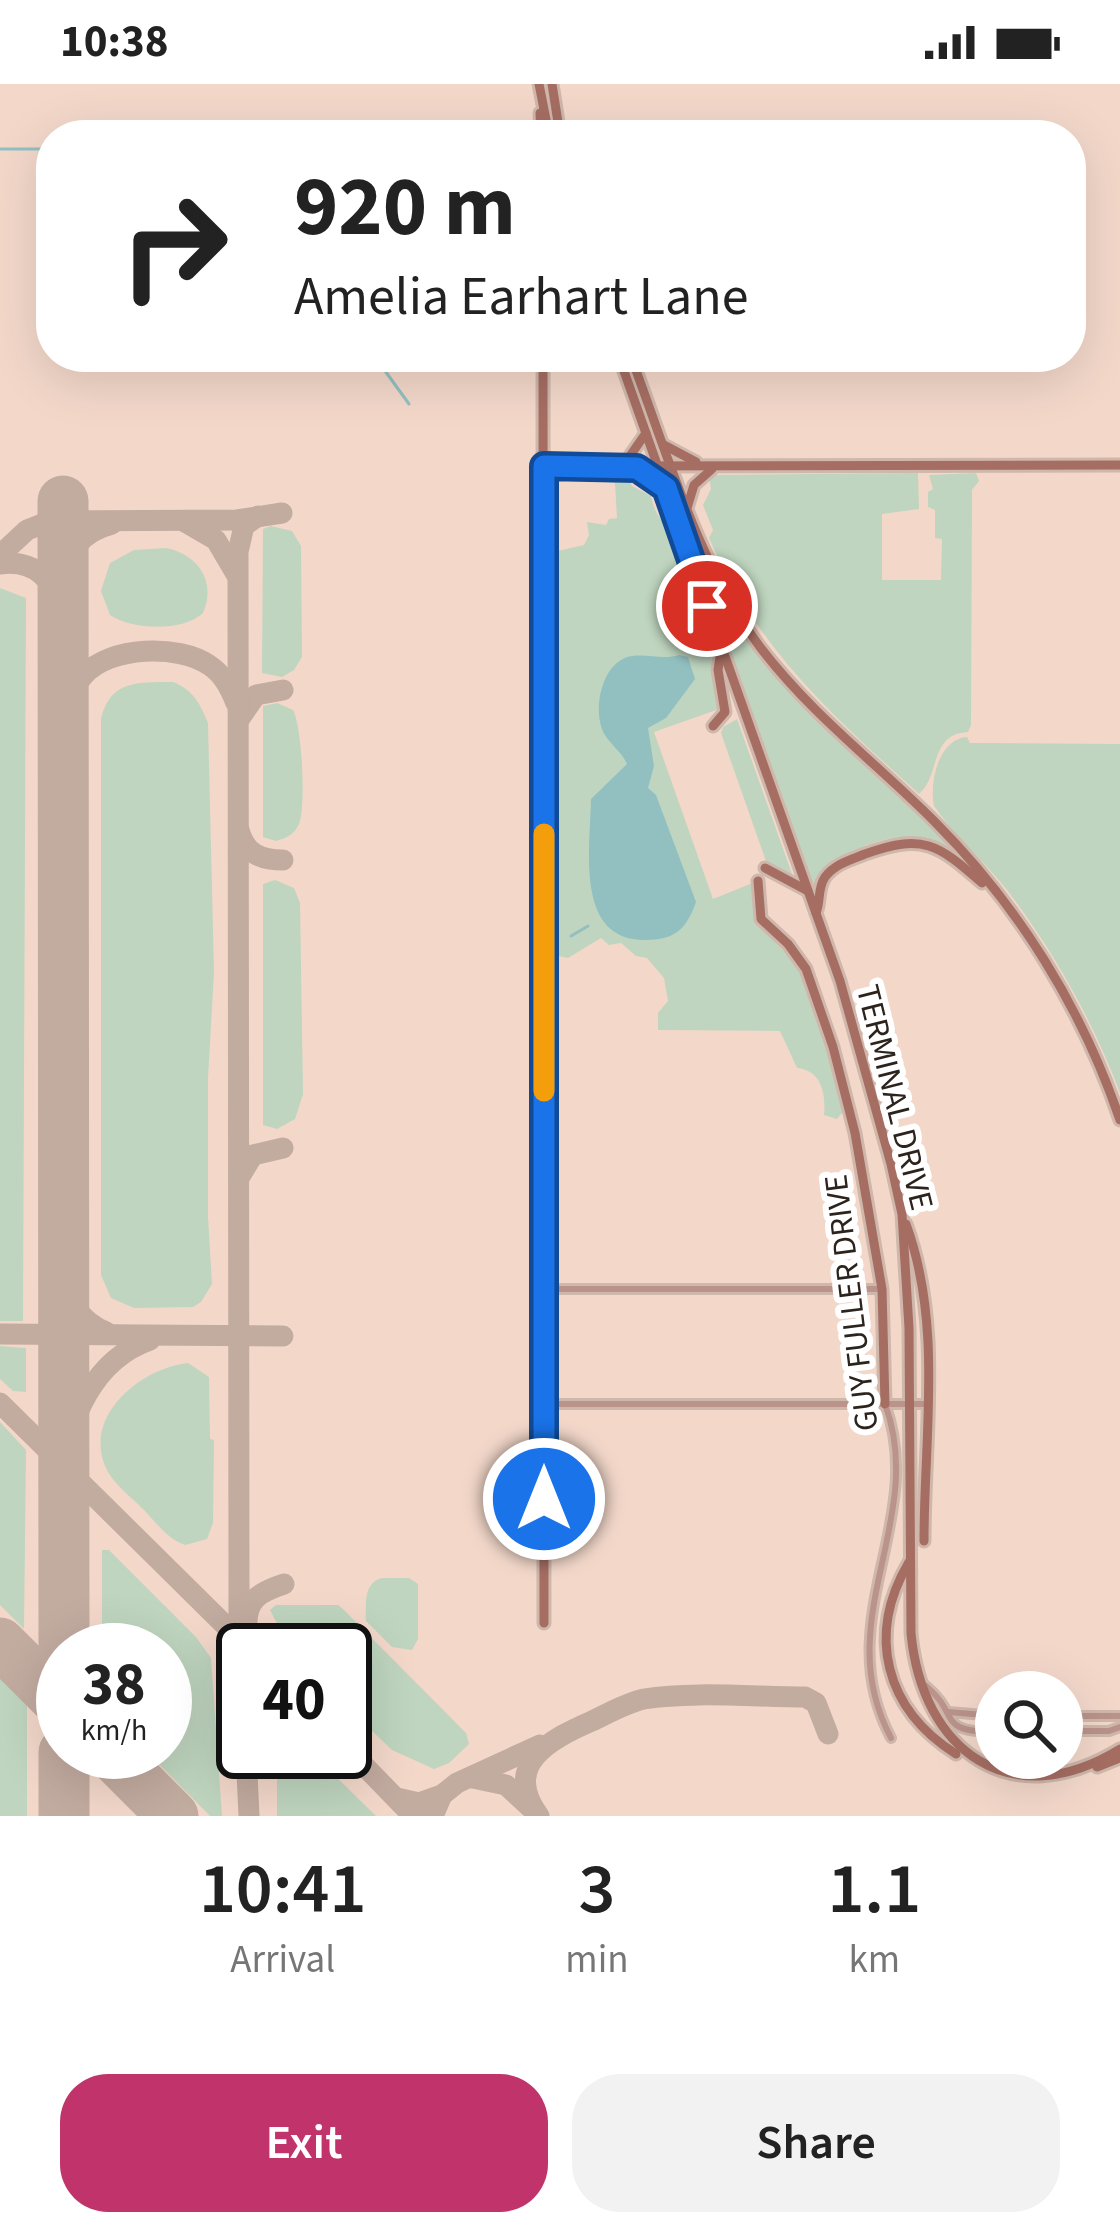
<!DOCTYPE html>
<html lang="en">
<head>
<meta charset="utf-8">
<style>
  body { margin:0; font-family:"Source Sans 3",sans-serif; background:#f2f2f2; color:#222; height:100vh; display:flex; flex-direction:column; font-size:45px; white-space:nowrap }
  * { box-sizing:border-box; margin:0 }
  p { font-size:39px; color:#767676 }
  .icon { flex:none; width:66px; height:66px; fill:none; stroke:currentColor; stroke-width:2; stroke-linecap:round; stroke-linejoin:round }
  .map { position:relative; height:1732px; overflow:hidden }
  .sheet { display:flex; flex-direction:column; background:#fff; flex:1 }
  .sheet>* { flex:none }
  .guide { position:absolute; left:36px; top:36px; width:1050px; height:252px; border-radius:48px; box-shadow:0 12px 48px #0002; background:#fff; color:#222; overflow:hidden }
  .controls { position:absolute; left:975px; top:1587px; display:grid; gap:24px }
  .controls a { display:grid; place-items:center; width:108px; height:108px; border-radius:50%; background:#fff; box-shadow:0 12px 48px #0002; font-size:60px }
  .speed { position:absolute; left:36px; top:1539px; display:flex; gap:24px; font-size:60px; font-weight:700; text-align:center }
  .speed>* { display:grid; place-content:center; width:156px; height:156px; border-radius:50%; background:#fff; box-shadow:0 12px 48px #0002; line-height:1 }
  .speed small { font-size:30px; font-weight:400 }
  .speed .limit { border:6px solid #111; border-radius:18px; background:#fff; color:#111 }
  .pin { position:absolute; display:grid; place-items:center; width:102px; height:102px; color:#fff; margin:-51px; border:6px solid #fff; border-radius:50%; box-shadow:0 3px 12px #0007 }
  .me { position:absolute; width:132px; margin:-66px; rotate:0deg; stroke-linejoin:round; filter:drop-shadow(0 0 9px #0008) }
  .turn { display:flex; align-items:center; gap:42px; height:252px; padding:0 60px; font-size:54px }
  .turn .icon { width:156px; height:156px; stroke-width:2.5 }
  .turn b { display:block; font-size:84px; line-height:102px }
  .eta { display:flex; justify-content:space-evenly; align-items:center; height:204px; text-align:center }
  .eta b { font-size:72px; font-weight:600; line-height:84px }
  .primary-button { display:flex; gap:24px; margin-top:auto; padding:24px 60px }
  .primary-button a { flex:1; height:138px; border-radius:48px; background:#c0346b; color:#fff; font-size:48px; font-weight:600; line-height:138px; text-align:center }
  .primary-button a+a { background:#f2f2f2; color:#222 }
  .status { display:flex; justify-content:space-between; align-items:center; height:84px; padding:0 60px; background:#fff; direction:ltr }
  .status svg { height:33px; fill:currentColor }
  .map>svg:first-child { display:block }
  .green { fill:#bfd5bf }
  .water { fill:#92c0c1 }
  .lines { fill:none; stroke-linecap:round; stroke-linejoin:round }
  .stream { stroke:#92c0c1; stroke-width:3 }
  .taxiway { stroke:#c2ab9f; stroke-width:21 }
  .runway { stroke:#c2ab9f; stroke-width:51 }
  .street-casing { stroke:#cfb7ab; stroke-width:12 }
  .secondary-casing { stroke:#cfb7ab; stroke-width:15 }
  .street { stroke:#ba938b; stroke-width:6 }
  .secondary { stroke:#a66e63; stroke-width:9 }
  .route-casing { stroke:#114b97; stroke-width:30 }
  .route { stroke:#1a73e8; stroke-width:21 }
  .slow { stroke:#f59e0b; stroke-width:21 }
  .labels { text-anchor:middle; stroke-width:12; stroke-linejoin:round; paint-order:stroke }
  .street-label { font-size:33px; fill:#2c231d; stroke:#fff }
</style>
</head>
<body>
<div class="status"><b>10:38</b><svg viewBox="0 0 49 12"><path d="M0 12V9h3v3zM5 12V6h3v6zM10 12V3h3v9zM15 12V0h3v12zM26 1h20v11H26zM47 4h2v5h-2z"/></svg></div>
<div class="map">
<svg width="1120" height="1732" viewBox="0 0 1120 1732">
  <rect width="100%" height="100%" fill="#f3d8ca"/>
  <g class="green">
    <path d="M918,389l1,36 -37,5v66h59l1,-41 -7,-1v-28l-7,-3v-15l5,-3 -4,-14 47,-2 3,8 -7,9 -1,235 -3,7c-39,2 -27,43 -49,62 -87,-79 -162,-145 -210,-256l4,-8 -10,-25 8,-16 -2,-13 4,-1z"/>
    <path d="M586,390l41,1 5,11 19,10c2,11 7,24 18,29l43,134 10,49 -68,24 59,167 42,-17v37l46,51 44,139 -8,10 -13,-4c2,-20 -2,-45 -27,-47l-17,-37 -122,-1v-17l10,-12 -4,-23 -17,-20 -11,-2 -15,-13 -12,2 -8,-7 -33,20 -10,-2 -8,-15 -1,-388 35,-8 5,-10 -2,-13 19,3 3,-6 8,-1 -2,-35 -28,-3z"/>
    <path d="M271,442l21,5 9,15 1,111 -8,13 -12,7 -20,-4 1,-144z"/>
    <path d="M691,453l34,65 65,89 47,49 84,75 29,33c-11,-4 -23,-10 -36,-11 -34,-2 -83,18 -98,49l-6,1 -122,-349z"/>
    <path d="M166,464c31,6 51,33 37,65 -20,19 -71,17 -93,2l-9,-24 9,-28 24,-13z"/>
    <path d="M0,504l26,10 -3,723h-23z"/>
    <path d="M173,598c20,8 27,21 35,41l6,249 -6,106v139l4,67 -11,18 -8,5 -59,1 -23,-10 -10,-23v-556c9,-39 37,-37 72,-37z"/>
    <path d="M277,619l16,7c9,16 13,97 6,114 -5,11 -13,14 -23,17l-13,-4v-131z"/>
    <path d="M737,635l55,155 -1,4 -24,-14 -46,-131 2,-6z"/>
    <path d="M967,653l3,6 150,1v349c-27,-72 -66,-141 -113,-203 -23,-29 -53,-54 -73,-84 -5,-25 5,-67 33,-69z"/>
    <path d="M275,796l19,8 6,15 3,191 -8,25 -18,10 -14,-4v-241z"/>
    <path d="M0,1262l26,2v44l-13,-1 -13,-12z"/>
    <path d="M188,1279l21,14 1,62 4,1 -1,83 -6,16 -22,6c-18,-6 -29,-23 -42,-36 -13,-13 -31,-26 -38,-43 -21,-52 37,-98 83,-103z"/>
    <path d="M0,1338l26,28 -2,179 -24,-24z"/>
    <path d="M102,1466h7l87,87 15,21 11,158h-12l-63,-64h18v-102h-63z"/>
    <path d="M382,1494h27l9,6v55l-6,11 -20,-3 -26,-26c0,-17 -3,-38 16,-43z"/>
    <path d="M276,1521h62l5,4 123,124 3,11 -20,19 -15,6 -42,-19 -47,-45v-55h-54l-21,-40z"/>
    <path d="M0,1594l27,26v112h-27z"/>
    <path d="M309,1668l9,7 58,57h-99v-55l8,-8z"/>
  </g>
  <path class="water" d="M679,571l9,2 7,22 -29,39 -18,10 6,38 -6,22 8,7 40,107c-7,20 -16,34 -37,37 -86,12 -69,-85 -68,-140l36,-35c-5,-13 -23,-24 -26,-38 -7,-24 3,-66 31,-70 17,-2 32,4 47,-1z"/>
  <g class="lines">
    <g class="stream">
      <path d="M0,65h41"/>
      <path d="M50,65h1"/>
      <path d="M375,273l34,47"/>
      <path d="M571,852l17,-10"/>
    </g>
    <g class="taxiway">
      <path d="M185,438l31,18 20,34"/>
      <path d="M0,471l27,-25 23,-9 187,-1 45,-7"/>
      <path d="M0,480c36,-5 54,17 63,49"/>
      <path d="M63,498c5,-31 18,-50 49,-58"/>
      <path d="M240,634l16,-23 27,-5"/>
      <path d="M63,662c2,-26 2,-51 21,-71 26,-29 94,-31 125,-10 14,9 21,23 27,38"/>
      <path d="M239,746c6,23 21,30 44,30"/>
      <path d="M239,1094l14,-23 30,-7"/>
      <path d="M63,1188c7,29 15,48 43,60"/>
      <path d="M0,1250l283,2"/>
      <path d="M0,1319l245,242"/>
      <path d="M64,1388c4,-54 31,-113 86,-132"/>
      <path d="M247,1542c-1,-27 13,-34 37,-42"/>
      <path d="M243,1617l-4,-86 -1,-1063 6,-26 14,-10"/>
      <path d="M345,1662l68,70"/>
      <path d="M246,1668l3,64"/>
      <path d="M473,1694l33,7 26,24"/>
      <path d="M442,1711l15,-12 83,-38"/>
      <path d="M397,1714l22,5 23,-8 -9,21"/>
      <path d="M539,1732c-38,-52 12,-77 53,-95 17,-8 34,-18 52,-22 48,-8 112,-2 161,-2l11,6 12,31"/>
    </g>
    <g class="runway">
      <path d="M63,417l1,1149"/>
      <path d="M0,1559l63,63"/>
      <path d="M64,1668v64"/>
      <path d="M109,1668l64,64"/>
    </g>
    <defs>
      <g id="street">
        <path d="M544,1205h338"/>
        <path d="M544,1320h385"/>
        <path d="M885,1320c43,116 -57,216 6,334"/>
        <path d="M926,1602c35,29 9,46 70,46"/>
        <path d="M948,1628l48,4"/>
        <path d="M1062,1632h58"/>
        <path d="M1062,1647h47l11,-4"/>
      </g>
      <g id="secondary">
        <path d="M539,0l10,51"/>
        <path d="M552,0l8,51"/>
        <path d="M540,29l1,22"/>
        <path d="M543,273l1,1266"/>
        <path d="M619,273l221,624 51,183 11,50 7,114 2,305c11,118 100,183 209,116"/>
        <path d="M631,273c37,98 66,205 129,290 51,67 115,115 174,174 84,84 148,187 186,299"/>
        <path d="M664,361l32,17"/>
        <path d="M625,379l21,-30"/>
        <path d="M544,382h55"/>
        <path d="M599,382l521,-1"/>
        <path d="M637,384l29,20"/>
        <path d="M687,424l7,-23 18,-16"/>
        <path d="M713,642l12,-14 -7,-42 3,-20"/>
        <path d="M765,784l43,23"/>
        <path d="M758,797l3,38 27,25 18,25 27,78 22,86 27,156 3,115"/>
        <path d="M816,829c5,-12 1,-24 9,-36 10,-13 25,-17 40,-23 58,-21 73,-10 117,29"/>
        <path d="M906,1140c37,101 18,212 18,317"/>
        <path d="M909,1478c-43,73 -24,147 47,192"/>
        <path d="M1097,1683l23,-9"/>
      </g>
    </defs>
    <use href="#street" class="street-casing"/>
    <use href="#secondary" class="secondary-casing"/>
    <use href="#street" class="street"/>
    <use href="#secondary" class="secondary"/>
  </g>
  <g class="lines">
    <defs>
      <path id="route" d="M544,1415v-1033l93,2 29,20 41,118"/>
    </defs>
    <use href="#route" class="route-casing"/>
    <use href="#route" class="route"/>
    <path class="slow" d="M544,750v257"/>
  </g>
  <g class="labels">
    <g class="street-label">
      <text transform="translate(896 1013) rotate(76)" y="12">TERMINAL DRIVE</text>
      <text transform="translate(850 1219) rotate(-97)" y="12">GUY FULLER DRIVE</text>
    </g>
  </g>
</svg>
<div class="controls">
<a><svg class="icon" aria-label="search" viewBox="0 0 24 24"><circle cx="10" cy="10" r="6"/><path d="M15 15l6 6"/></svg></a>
</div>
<div class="speed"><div>38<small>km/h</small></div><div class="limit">40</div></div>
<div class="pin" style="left:707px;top:522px;background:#d93025"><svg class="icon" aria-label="arrive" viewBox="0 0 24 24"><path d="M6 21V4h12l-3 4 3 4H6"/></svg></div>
<svg class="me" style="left:544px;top:1415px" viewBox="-20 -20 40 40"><circle r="17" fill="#1a73e8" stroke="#fff" stroke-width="3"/><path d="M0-11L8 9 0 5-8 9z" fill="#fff"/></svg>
<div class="guide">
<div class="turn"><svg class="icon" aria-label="right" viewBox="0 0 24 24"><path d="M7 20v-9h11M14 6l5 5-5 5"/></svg><div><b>920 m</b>Amelia Earhart Lane</div></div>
</div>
</div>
<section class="sheet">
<div class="eta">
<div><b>10:41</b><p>Arrival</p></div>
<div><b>3</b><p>min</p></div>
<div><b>1.1</b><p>km</p></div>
</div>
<div class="primary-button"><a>Exit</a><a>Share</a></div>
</section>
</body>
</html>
